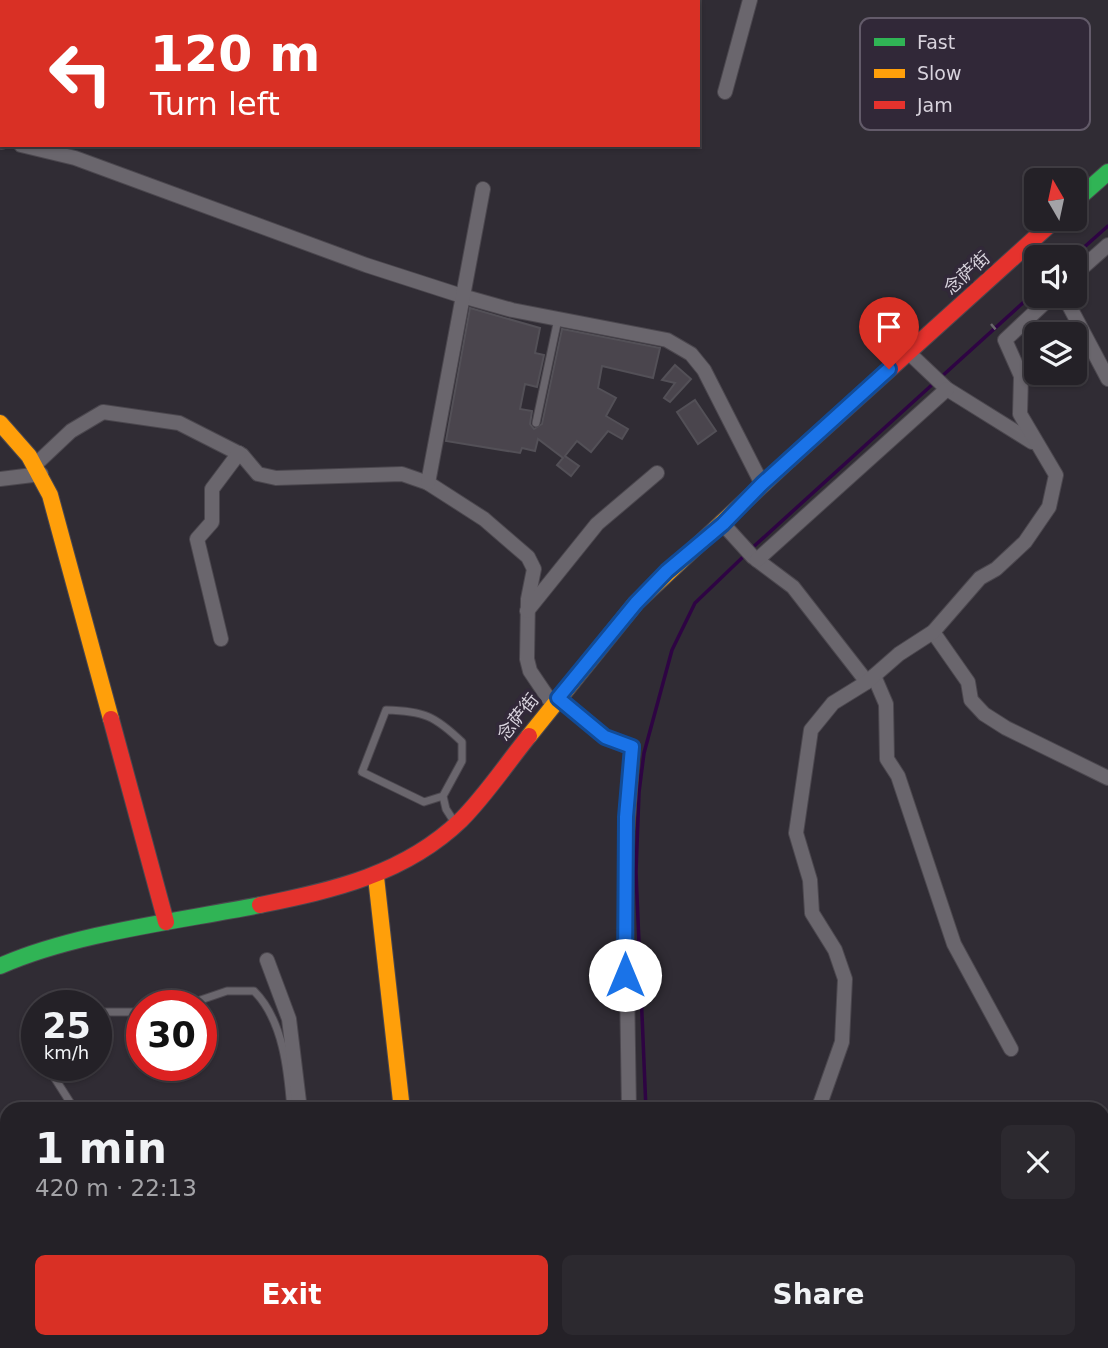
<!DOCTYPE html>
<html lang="en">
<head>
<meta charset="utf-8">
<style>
  body { margin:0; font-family:"DejaVu Sans","Noto Sans SC",sans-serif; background:#2c292f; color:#f1f3f6; height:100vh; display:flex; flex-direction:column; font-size:26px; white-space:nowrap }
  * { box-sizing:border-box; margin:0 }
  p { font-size:23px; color:#a3a3a7 }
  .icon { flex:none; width:38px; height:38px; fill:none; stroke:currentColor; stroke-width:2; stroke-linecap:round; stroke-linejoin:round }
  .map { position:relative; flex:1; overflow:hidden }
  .panel { position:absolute; left:0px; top:1102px; width:1110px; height:247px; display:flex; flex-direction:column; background:#242127; border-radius:21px 21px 0 0; box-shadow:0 2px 5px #0004,0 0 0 2px #413e44 }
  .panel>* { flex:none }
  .top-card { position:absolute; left:0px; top:0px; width:700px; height:147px; box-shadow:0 2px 5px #0004,0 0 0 2px #413e44; background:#d93025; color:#fff; overflow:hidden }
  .needle { width:46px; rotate:351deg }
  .fabs { position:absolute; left:1024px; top:168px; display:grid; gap:14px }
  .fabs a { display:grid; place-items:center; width:63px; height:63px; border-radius:10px; background:#242127; box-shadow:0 2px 5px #0004,0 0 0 2px #413e44; font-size:35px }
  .speed { position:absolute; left:21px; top:990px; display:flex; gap:14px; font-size:35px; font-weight:700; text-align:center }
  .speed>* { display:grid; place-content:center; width:91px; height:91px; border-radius:50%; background:#242127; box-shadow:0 2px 5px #0004,0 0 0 2px #413e44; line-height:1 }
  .speed small { font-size:18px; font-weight:400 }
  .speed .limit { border:10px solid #d22; background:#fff; color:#111 }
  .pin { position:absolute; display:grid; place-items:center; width:60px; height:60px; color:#fff; margin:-72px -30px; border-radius:50% 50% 50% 0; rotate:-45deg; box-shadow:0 0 7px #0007 }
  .pin .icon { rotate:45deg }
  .me { position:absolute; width:77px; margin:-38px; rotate:0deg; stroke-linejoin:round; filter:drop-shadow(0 0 5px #0008) }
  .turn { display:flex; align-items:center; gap:24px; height:147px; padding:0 35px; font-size:32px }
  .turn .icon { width:91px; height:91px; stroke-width:2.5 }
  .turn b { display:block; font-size:49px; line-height:60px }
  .round { display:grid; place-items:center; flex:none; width:74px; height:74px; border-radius:10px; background:#2c292f }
  .overview { display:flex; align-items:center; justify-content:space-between; height:119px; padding:0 35px }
  h1 { font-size:42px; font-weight:700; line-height:52px }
  .action { display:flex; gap:14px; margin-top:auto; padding:14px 35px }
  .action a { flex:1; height:80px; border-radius:10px; background:#d93025; color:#fff; font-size:28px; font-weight:700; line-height:80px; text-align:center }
  .action a+a { background:#2c292f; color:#f1f3f6 }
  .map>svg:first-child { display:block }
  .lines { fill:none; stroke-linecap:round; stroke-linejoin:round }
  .stream { stroke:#2e0443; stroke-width:3.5 }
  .building { fill:#4a454d; stroke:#535057; stroke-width:2 }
  .lane-casing { stroke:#4b474e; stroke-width:9 }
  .street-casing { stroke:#4b474e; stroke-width:16 }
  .fast-casing { stroke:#4b474e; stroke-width:18 }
  .slow-casing { stroke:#4b474e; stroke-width:18 }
  .jam-casing { stroke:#4b474e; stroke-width:18 }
  .path { stroke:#6b686d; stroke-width:2.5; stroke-dasharray:7 3.5; stroke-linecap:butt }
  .lane { stroke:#6a666d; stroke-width:7 }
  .street { stroke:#6a666d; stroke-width:14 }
  .fast { stroke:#30b455; stroke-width:16 }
  .slow { stroke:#ff9f0a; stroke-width:16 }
  .jam { stroke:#e5322d; stroke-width:16 }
  .route-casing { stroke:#114b97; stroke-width:18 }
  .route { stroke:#1a73e8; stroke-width:12 }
  .labels { text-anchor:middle; stroke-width:7; stroke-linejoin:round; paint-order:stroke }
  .street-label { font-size:18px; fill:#d8d3dd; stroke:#312838 }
  .key { fill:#312838; stroke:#635b6a; stroke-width:2 }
  .key-label { font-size:19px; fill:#d8d3dd }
</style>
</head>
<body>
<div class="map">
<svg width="1108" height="1348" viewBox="0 0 1108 1348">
  <rect width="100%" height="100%" fill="#302c34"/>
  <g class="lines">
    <g class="stream">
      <path d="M1073,257l35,-31"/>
      <path d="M940,378l96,-87"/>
      <path d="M751,549l183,-166"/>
      <path d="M646,1110l-10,-238 3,-80 5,-39 28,-103 23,-47 50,-48"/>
      <path d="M656,1342v6"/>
    </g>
  </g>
  <g class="building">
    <path d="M470,308l70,20 -5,25 9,2 -7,32 -12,-3 -5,25 12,2 -2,13 4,5 8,-5 20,-95 98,19 -7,30 -51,-12 -4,22 18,10 -10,18 22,13 -6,10 -14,-8 -17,21 -14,-11 -12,15 14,10 -8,10 -14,-11 6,-7 -25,-19 -3,12 -13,-3 -2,5 -74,-12z"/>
    <path d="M675,365l16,14 -21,23 -6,-4 11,-15 -13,-3z"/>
    <path d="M695,400l21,31 -18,13 -21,-32z"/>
  </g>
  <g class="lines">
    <defs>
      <g id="lane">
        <path d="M202,0l1,2"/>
        <path d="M536,423l22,-104"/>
        <path d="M443,796l-19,6 -62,-30 24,-62c38,1 49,6 76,32v19l-19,35 3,13 9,14"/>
        <path d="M183,1006l44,-15h27c29,29 34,79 37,119"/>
        <path d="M96,1012h46"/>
        <path d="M37,1039v1"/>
        <path d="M47,1066l28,44"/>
        <path d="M181,1342l2,6"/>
      </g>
      <g id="street">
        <path d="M725,92l25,-92"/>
        <path d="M0,141l2,1"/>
        <path d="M21,145l54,13 291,107 96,31 50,14 155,30 24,14 13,16 58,114"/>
        <path d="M1074,275l34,-30"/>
        <path d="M1064,296l44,83"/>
        <path d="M908,352l39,37 85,53"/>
        <path d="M36,464l35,-33 32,-19 76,11 63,32 16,19 18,4 126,-4 26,9 56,36 44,38 6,12 -6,30 -1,60 3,12 23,34"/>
        <path d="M0,479l41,-5"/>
        <path d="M428,483l55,-294"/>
        <path d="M723,524l30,33 40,30 74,95"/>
        <path d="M757,560l190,-171"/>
        <path d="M527,611l70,-87 60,-51"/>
        <path d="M933,632l35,50 3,18 13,14 22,14 102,50"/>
        <path d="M221,639l-24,-100 15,-17v-33l27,-36"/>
        <path d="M874,676l12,28 1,55 11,17 56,168 57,105"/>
        <path d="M558,698l47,39 28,10 -8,113 4,250"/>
        <path d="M267,960l22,59 11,91"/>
        <path d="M818,1110l24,-68 3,-63 -10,-29 -23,-37 -2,-33 -14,-47 15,-103 22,-27 34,-21 32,-28 34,-22 47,-54 16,-9 29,-27 24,-35 7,-32 -36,-61 1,-38 -16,-36 47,-44"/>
        <path d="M638,1342v6"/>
        <path d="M860,1342l8,6"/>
        <path d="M945,1342v6"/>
        <path d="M254,1348l1,-6"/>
        <path d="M832,1348l4,-6"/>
      </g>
      <g id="fast">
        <path d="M1074,202l34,-30"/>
        <path d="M0,966c74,-33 179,-45 260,-61"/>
      </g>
      <g id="slow">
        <path d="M0,423l29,33 21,39 61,224"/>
        <path d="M529,736l107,-133 153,-143"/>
        <path d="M376,877l26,233"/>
      </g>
      <g id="jam">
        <path d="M789,460l267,-241"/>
        <path d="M111,719l55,203"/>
        <path d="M260,905c74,-15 145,-31 201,-85 25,-25 46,-57 68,-84"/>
        <path d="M427,1342l1,6"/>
      </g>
    </defs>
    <use href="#lane" class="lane-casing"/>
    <use href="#street" class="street-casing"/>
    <use href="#fast" class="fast-casing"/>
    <use href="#slow" class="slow-casing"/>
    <use href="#jam" class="jam-casing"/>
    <path class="path" d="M991,324l6,7"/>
    <use href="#lane" class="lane"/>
    <use href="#street" class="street"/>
    <use href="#fast" class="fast"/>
    <use href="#slow" class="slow"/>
    <use href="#jam" class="jam"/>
  </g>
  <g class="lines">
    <defs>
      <path id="route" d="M625,975l1,-158 6,-70 -27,-10 -47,-39 78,-95 31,-32 56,-47 39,-40 127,-115"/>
    </defs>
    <use href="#route" class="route-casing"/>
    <use href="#route" class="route"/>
  </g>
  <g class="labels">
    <g class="street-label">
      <text transform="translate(967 273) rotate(-42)" y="6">念萨街</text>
      <text transform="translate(518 717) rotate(-51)" y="6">念萨街</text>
    </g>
  </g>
  <rect x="860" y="18" width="230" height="112" rx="10" class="key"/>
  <rect x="874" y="38" width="31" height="8" fill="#30b455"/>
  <rect x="874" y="69" width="31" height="9" fill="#ff9f0a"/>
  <rect x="874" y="101" width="31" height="8" fill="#e5322d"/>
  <g class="key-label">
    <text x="917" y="49">Fast</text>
    <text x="917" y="80">Slow</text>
    <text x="917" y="112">Jam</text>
  </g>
</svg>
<div class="fabs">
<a><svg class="needle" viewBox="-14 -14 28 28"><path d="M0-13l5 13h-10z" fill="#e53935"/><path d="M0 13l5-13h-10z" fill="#a3a3a7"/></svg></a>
<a><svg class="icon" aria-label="sound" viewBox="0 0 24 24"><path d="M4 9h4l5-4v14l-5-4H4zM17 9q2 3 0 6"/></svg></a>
<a><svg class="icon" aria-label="layers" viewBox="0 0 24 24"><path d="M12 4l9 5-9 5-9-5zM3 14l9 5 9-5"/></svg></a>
</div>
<div class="speed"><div>25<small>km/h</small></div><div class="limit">30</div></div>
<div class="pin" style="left:889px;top:369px;background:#d93025"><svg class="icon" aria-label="arrive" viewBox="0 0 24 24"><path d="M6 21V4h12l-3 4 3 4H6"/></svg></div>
<svg class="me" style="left:625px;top:975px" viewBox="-20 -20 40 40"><circle r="19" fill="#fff"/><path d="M0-13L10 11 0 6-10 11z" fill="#1a73e8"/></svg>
<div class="top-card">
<div class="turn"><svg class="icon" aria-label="left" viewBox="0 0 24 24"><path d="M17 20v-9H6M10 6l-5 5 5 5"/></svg><div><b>120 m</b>Turn left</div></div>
</div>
<section class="panel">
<div class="overview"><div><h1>1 min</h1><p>420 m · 22:13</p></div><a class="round"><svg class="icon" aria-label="close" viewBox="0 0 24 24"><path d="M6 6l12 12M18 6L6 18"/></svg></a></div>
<div class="action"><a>Exit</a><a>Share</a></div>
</section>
</div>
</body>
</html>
